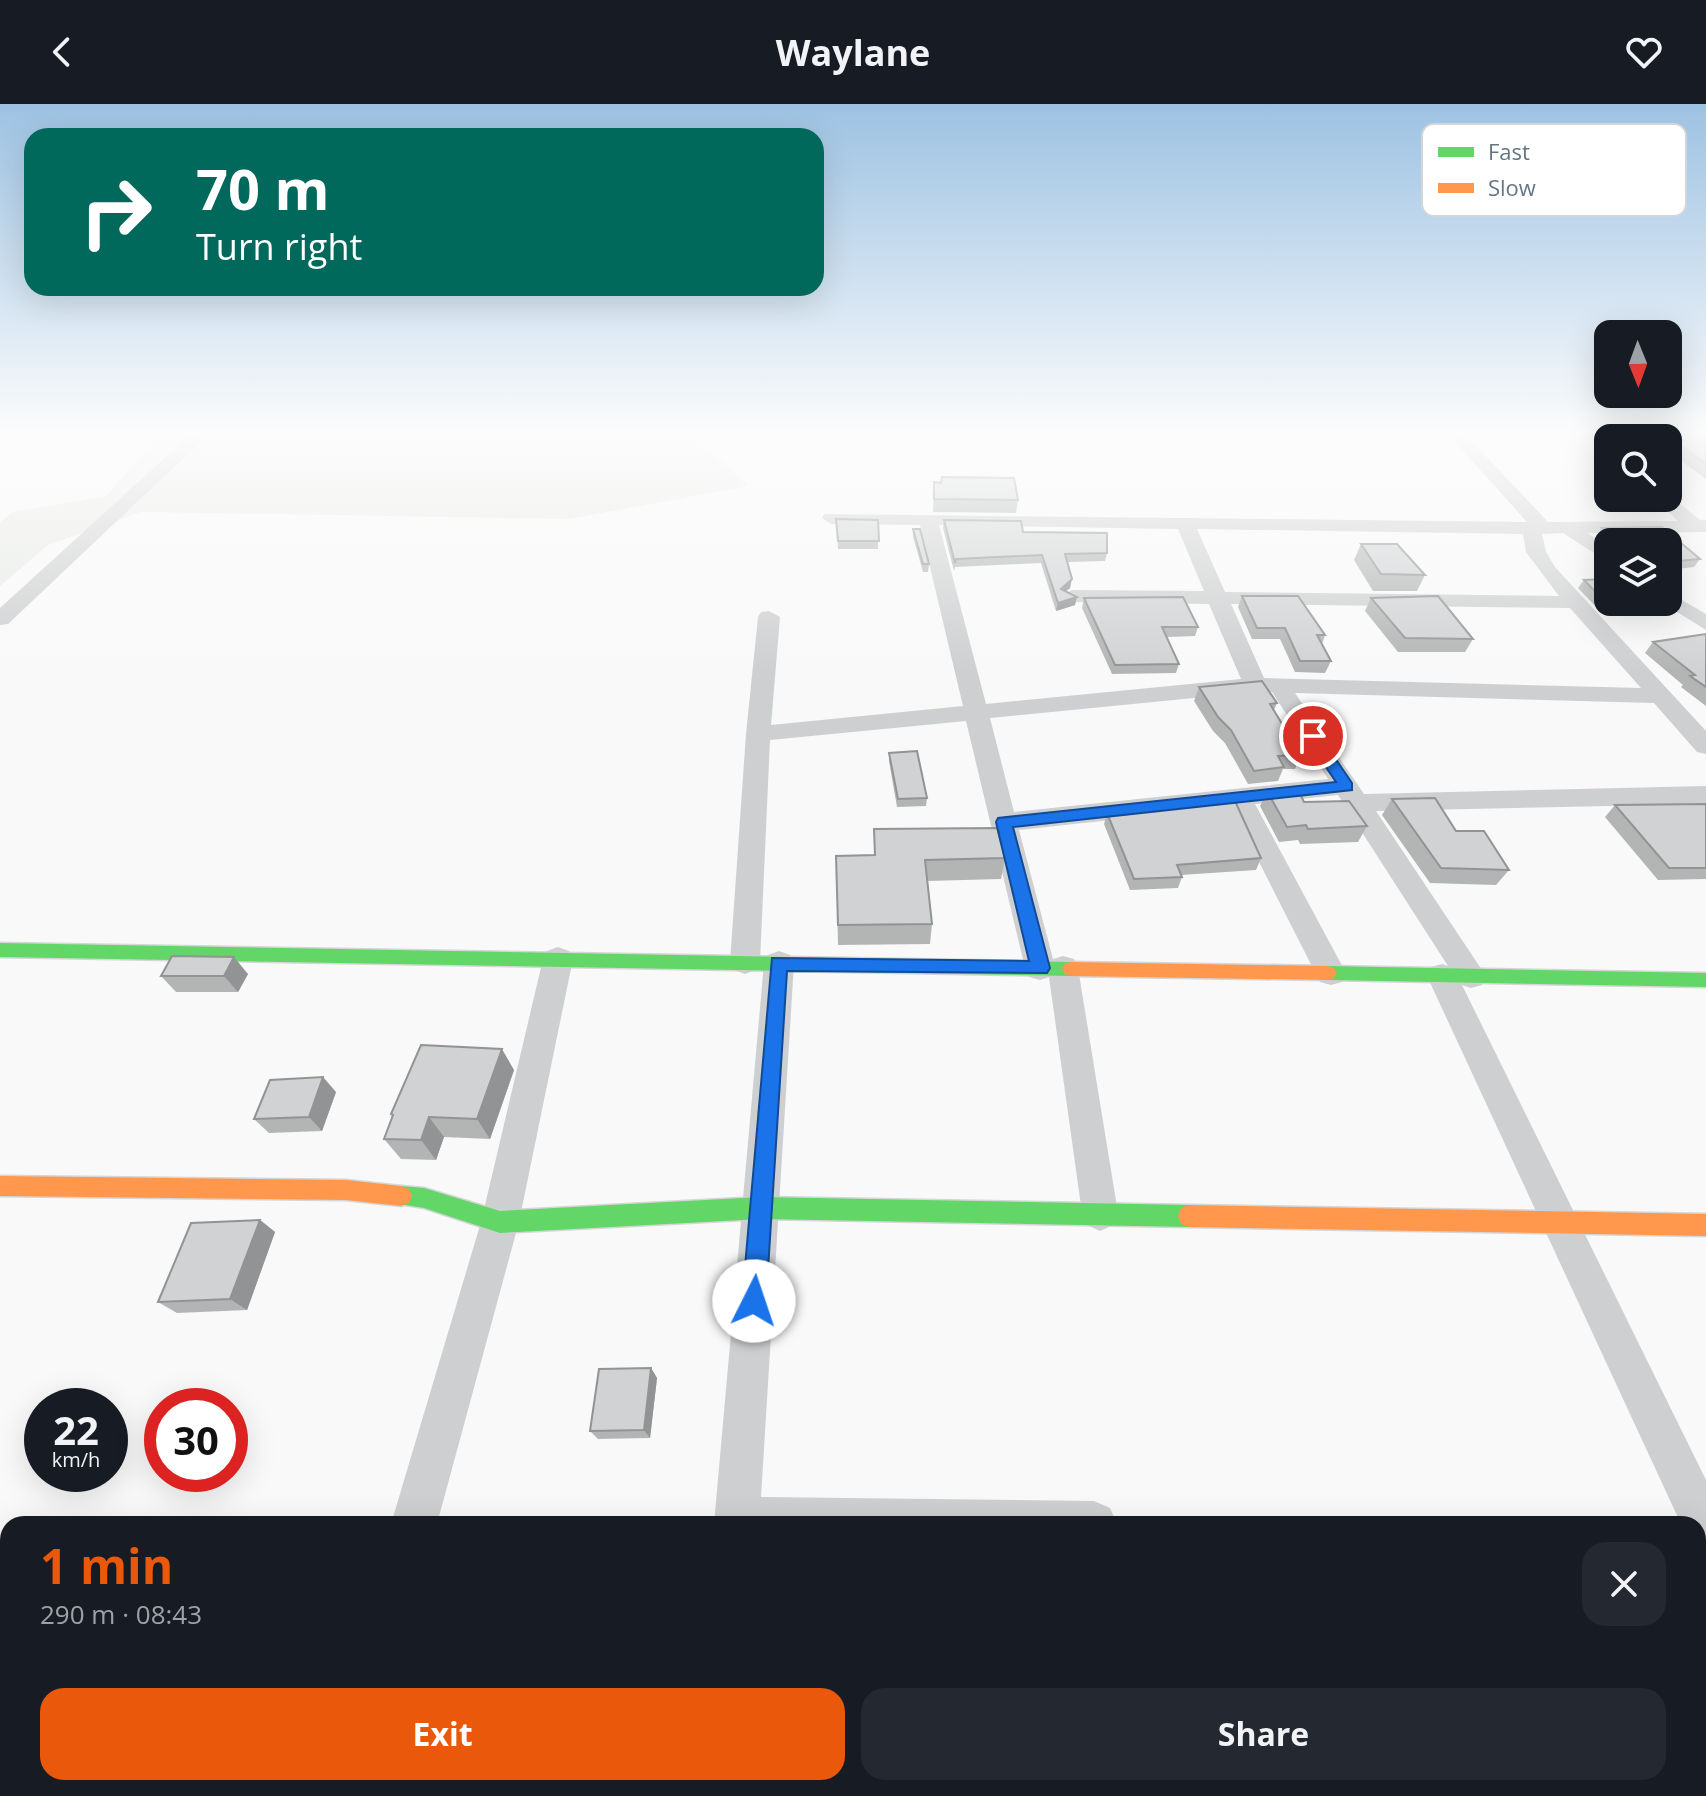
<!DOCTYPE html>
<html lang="en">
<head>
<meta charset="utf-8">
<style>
  body { margin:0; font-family:"Open Sans",sans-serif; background:#242831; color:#f1f3f6; height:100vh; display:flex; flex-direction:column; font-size:30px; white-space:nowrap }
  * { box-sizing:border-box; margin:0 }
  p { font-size:26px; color:#9ea1a6 }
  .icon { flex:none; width:44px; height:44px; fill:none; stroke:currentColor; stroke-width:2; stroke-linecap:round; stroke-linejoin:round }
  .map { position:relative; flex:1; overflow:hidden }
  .panel { position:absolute; left:0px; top:1412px; width:1706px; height:280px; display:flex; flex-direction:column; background:#171b24; border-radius:24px 24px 0 0; box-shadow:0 8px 32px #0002 }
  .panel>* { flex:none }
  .banner { position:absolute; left:24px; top:24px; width:800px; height:168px; border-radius:24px; box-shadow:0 8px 32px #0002; background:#00695c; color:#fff; overflow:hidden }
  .needle { width:52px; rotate:179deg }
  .tools { position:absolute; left:1594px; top:216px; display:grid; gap:16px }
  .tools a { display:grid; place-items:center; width:88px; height:88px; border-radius:16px; background:#171b24; box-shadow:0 8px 32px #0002; font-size:40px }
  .speed { position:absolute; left:24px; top:1284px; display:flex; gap:16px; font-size:40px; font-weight:700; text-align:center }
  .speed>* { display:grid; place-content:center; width:104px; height:104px; border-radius:50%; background:#171b24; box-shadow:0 8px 32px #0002; line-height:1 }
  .speed small { font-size:20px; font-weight:400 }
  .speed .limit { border:12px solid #d22; background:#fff; color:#111 }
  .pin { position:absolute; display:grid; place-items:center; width:68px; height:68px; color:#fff; margin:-34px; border:4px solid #fff; border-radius:50%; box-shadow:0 2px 8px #0007 }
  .me { position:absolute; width:88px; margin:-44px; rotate:4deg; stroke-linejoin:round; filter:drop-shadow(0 0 6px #0008) }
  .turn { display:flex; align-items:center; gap:28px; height:168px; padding:0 40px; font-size:36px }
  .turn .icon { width:104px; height:104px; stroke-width:2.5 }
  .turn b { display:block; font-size:56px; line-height:68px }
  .round { display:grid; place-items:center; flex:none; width:84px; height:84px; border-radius:24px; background:#242831 }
  .head { display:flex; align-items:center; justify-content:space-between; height:136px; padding:0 40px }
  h1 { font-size:48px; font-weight:700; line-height:60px; color:#ea580c }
  .button { display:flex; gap:16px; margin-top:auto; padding:16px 40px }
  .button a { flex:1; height:92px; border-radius:24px; background:#ea580c; color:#fff; font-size:32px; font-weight:700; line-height:92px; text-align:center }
  .button a+a { background:#242831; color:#f1f3f6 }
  header { display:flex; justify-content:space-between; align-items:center; height:104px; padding:0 40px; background:#171b24; font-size:36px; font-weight:700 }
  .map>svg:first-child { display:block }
  .green { fill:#e8ebe6 }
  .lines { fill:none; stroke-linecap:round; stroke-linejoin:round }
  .fast-casing { stroke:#d5d6d7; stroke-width:3 }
  .slow-casing { stroke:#d5d6d7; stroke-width:3 }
  .street { fill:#cecfd0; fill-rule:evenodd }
  .fast { fill:#63d668; fill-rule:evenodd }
  .slow { fill:#ff974d; fill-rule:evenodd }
  .wall { fill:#b3b5b5 }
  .shaded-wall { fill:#929394 }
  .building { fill:#d0d2d3; stroke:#929394; stroke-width:2 }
  .route { fill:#1a73e8; stroke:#114b97; stroke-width:2 }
  .key { fill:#fff; stroke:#d1d6da; stroke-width:2 }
  .key-label { font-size:22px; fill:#657683 }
</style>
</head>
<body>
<header><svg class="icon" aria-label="back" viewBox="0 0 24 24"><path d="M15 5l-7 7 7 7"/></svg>Waylane<svg class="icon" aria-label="heart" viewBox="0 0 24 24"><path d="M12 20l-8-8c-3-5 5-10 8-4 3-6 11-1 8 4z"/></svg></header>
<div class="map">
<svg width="1706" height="1692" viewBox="0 0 1706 1692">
  <rect width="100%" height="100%" fill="#f9f9f9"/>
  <path class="green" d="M107,330h584l58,52 -180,33 -428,-7 -93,33 -48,41v-63l12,-11 94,-16 49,-55z"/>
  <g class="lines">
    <defs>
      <g id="fast">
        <path d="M0,839l1071,19 6,2 3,5 -3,5 -6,2 -1071,-19z"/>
        <path d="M1328,862l378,7v14l-378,-7 -6,-2 -3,-5 3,-5z"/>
        <path d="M401,1082l23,2 76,23 261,-14 428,8 8,3 3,8 -3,8 -8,3 -428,-8 -261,14 -76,-25 -31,-5 -3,-7 3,-7z"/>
      </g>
      <g id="slow">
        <path d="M1071,858l257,4 6,2 3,5 -3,5 -6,2 -257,-4 -6,-2 -3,-5 3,-5z"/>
        <path d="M0,1072l346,4 55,6 8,3 3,7 -3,7 -8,3 -55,-6 -346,-4z"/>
        <path d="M1189,1101l517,9v22l-517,-9 -8,-3 -3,-8 3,-8z"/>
      </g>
    </defs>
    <use href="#fast" class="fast-casing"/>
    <use href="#slow" class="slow-casing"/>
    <g class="street">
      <path d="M191,330h18l-201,190 -8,1v-17z"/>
      <path d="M1448,330h17l83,88 130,-1 -24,-23h14v-4l32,26h6v12l-118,1 20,14v15l-45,-29 -21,1 4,18 9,15 151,164v23l-9,-2 -43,-49 -359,-10 69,101 342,-8v18l-330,7 110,165 -4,9 -11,3 -9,-3 244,495v71l-8,-4v-23h-17l-254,-548 4,-9 11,-3 6,2 -110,-171 -83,9 91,169 -4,9 -11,3 -11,-3 -89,-175 -212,23 34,129 10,-3 11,3 4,9 40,245 -5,12 -13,6 -13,-6 -5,-12 -33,-236 -9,3 -11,-3 -4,-9 -59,-247 -196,19 -10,222 -4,8 -11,4 -11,-4 -4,-8 16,-228 12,-117 3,-5 8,-1 11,6 -9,108 192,-19 -43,-181 -89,-1 -9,-6 2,-4 703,8zM939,421l239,4 26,62 -132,-1 -10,6 10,6 137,2 32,75 -255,25zM1197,425l326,5 3,18 33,44 -334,-4zM1231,500l339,4 71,80 -377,-10zM1255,588h17l56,87 -314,33 -24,-94z"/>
      <path d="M1581,330h18l9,7v14l-6,-1z"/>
      <path d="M1668,488l38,22v16l-45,-28h7z"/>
      <path d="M558,843l11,4 4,8 -54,263 -82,302h-46l90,-302 62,-263 4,-8z"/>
      <path d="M779,847l11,4 4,8 -33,534 333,4 16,7 7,16h-403l50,-561 4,-8z"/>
      <path d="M313,1684h52l-3,8h-52z"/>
      <rect x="691" y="1684" width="52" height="8"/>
    </g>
    <use href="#fast" class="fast"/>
    <use href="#slow" class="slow"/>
  </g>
  <g class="wall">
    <path d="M1662,330h44v45l-38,-28 2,-5 -2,-2v-6h-8z"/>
    <path d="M934,378l84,18 -2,13 -83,-1z"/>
    <path d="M836,415l42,1v29h-40z"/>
    <path d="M944,416l79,12 84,21 -2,8 -38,1 3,26 -4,3 9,14 -19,6 -15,-48 -86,4 -1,4 -11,-43z"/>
    <path d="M1662,423l38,32 -6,8 -26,3v-28h-60v1l-11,-7 5,-8z"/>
    <path d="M913,425l16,35 -1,8h-5l-10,-35z"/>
    <path d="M1361,440l64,31 -8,16h-44l-19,-31z"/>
    <path d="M1608,475v23h42l-2,3 -50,4 -20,-21 6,-8z"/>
    <path d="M1242,492l83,39 -3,9 9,17 -6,12 -30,-1 -15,-33h-28l-14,-32z"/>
    <path d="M1084,494l114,29 -3,9 -28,1 12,27 -3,9 -64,1 -30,-66z"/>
    <path d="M1371,494l102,41 -8,13h-67l-33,-41z"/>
    <path d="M1706,530v72l-25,-19 2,-2 -38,-32 8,-11z"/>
    <path d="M1199,583l78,16 -3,7 27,45 -6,14h-12l-5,12 -30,3 -23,-41 -12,-12 -19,-30z"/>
    <path d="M889,649l38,45 -1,8 -29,1 -8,-46z"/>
    <path d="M1267,687l37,11 63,24 -9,16 -58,2 -2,-4 -19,2 -19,-36z"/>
    <path d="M1392,695l64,32 53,39 -13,15 -66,-2 -48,-68z"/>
    <path d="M1706,700v75l-48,1 -53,-63 10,-12z"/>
    <path d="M1107,709l154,45 -5,12 -75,5 1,2 -4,11 -48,2 -26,-66z"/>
    <path d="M874,725l131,29 -4,21 -74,2 5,43 -2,20 -92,1 -2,-89 38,-1z"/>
    <path d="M248,870l-10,18h-62l-15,-16z"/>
    <path d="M514,966l-24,69 -46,-2 -8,23 -35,-1 -17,-20 9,-22 -2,-3z"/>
    <path d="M336,988l-14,39 -53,2 -15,-14z"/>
    <path d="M260,1116l15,12 -28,78 -70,3 -19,-11z"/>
    <path d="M651,1264l6,10 -7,60 -52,1 -8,-8z"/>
  </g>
  <g class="shaded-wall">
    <path d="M1072,475l-2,9 -11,9 2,-8z"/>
    <path d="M1077,493l-2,8 -19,6 2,-8z"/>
    <path d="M234,853l14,17 -10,18 -14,-16z"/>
    <path d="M502,945l12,21 -24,69 -13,-20z"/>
    <path d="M323,973l13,15 -14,39 -13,-14z"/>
    <path d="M429,1013l15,20 -8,23 -15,-20z"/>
    <path d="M260,1116l15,12 -28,78 -17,-11z"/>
    <path d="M651,1264l6,10 -7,60 -6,-8z"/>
    <path d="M233,1684h21l-3,8h-21z"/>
  </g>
  <g class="building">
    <path d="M1674,330h32v30l-32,-23h9z"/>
    <path d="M942,373l72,1 4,22 -84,-1v-17l7,1z"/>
    <path d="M836,415l42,1 1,21h-41z"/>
    <path d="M944,416l77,1 2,11 84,1v20l-42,1 7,25 -11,10 16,8 -19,6 -16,-48 -86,4 -1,4z"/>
    <path d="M1662,423l38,32 -32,3v-20h-52l-1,-5 -13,-9z"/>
    <path d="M913,425h7l9,35h-6z"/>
    <path d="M1361,440h36l28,31 -44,-1z"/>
    <path d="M1608,475v22h-4l-20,-21z"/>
    <path d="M1242,492h56l27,39h-8l14,26h-31l-15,-33h-28z"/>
    <path d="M1438,492l35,43 -68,-1 -34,-40z"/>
    <path d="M1183,493l15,30h-36l17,37 -64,1 -31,-67z"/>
    <path d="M1706,530v53l-16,-11 5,-1 -42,-33z"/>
    <path d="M1262,577l15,22 -7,1 31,51 -23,1 6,11 -30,4 -23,-41 -13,-13 -19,-30z"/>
    <path d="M917,647l10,47 -29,1 -9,-46z"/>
    <path d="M1297,684l7,14 45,-1 18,25 -59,3 -2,-4 -19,2 -20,-36z"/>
    <path d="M1435,694l21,33h28l25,39 -68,-2 -49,-69z"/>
    <path d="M1235,697l26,57 -84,7 5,12 -48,2 -27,-66z"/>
    <path d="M1706,700v64h-37l-54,-63z"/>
    <path d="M997,724l8,30 -80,2 7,64 -94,1 -2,-69 39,-1 -1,-26z"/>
    <path d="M172,852l62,1 -10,19h-63z"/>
    <path d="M421,941l81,4 -25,70 -48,-2 -8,23 -37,-1 9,-24 -2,-1z"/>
    <path d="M323,973l-14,40 -55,2 16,-39z"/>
    <path d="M260,1116l-30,79 -72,3 33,-79z"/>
    <path d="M651,1264l-7,62 -54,1 9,-62z"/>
    <rect x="0" y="1437" width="8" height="203"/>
    <path d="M157,1684h76l-3,8h-76z"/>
  </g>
  <linearGradient id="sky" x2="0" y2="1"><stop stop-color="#9dc2e2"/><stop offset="0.58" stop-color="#fcfcfc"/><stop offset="1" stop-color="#fcfcfc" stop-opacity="0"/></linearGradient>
  <rect width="1706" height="567" fill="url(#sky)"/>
  <path class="route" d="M1313,627l5,2 34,50v7l-339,37 37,141 -3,5 -260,-2 -21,330 -4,9 -8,3 -9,-3 -3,-9 30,-343 257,3 -33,-139 2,-4 338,-36 -31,-46z"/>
  <rect x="1422" y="20" width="264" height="92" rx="12" class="key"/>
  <rect x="1438" y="43" width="36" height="10" fill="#63d668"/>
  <rect x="1438" y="79" width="36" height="10" fill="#ff974d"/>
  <g class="key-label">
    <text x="1488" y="56">Fast</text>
    <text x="1488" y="92">Slow</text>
  </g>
</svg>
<div class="tools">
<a><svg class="needle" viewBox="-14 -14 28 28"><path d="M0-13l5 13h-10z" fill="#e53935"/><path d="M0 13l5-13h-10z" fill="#9ea1a6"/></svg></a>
<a><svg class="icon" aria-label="search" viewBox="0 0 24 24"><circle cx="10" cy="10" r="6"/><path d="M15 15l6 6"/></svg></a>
<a><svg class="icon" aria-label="layers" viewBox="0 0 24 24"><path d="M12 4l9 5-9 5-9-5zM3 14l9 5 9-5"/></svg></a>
</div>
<div class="speed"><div>22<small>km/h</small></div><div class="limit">30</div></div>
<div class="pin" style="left:1313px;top:632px;background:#d93025"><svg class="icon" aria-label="arrive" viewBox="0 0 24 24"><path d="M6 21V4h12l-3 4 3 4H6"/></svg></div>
<svg class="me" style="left:754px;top:1197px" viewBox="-20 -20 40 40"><circle r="19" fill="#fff"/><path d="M0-13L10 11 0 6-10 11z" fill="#1a73e8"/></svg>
<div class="banner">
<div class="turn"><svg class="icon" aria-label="right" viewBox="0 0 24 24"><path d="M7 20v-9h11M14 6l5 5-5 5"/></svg><div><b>70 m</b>Turn right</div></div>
</div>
<section class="panel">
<div class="head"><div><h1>1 min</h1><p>290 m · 08:43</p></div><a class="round"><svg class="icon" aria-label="close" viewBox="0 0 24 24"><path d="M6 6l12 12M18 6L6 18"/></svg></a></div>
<div class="button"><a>Exit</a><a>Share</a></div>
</section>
</div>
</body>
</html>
